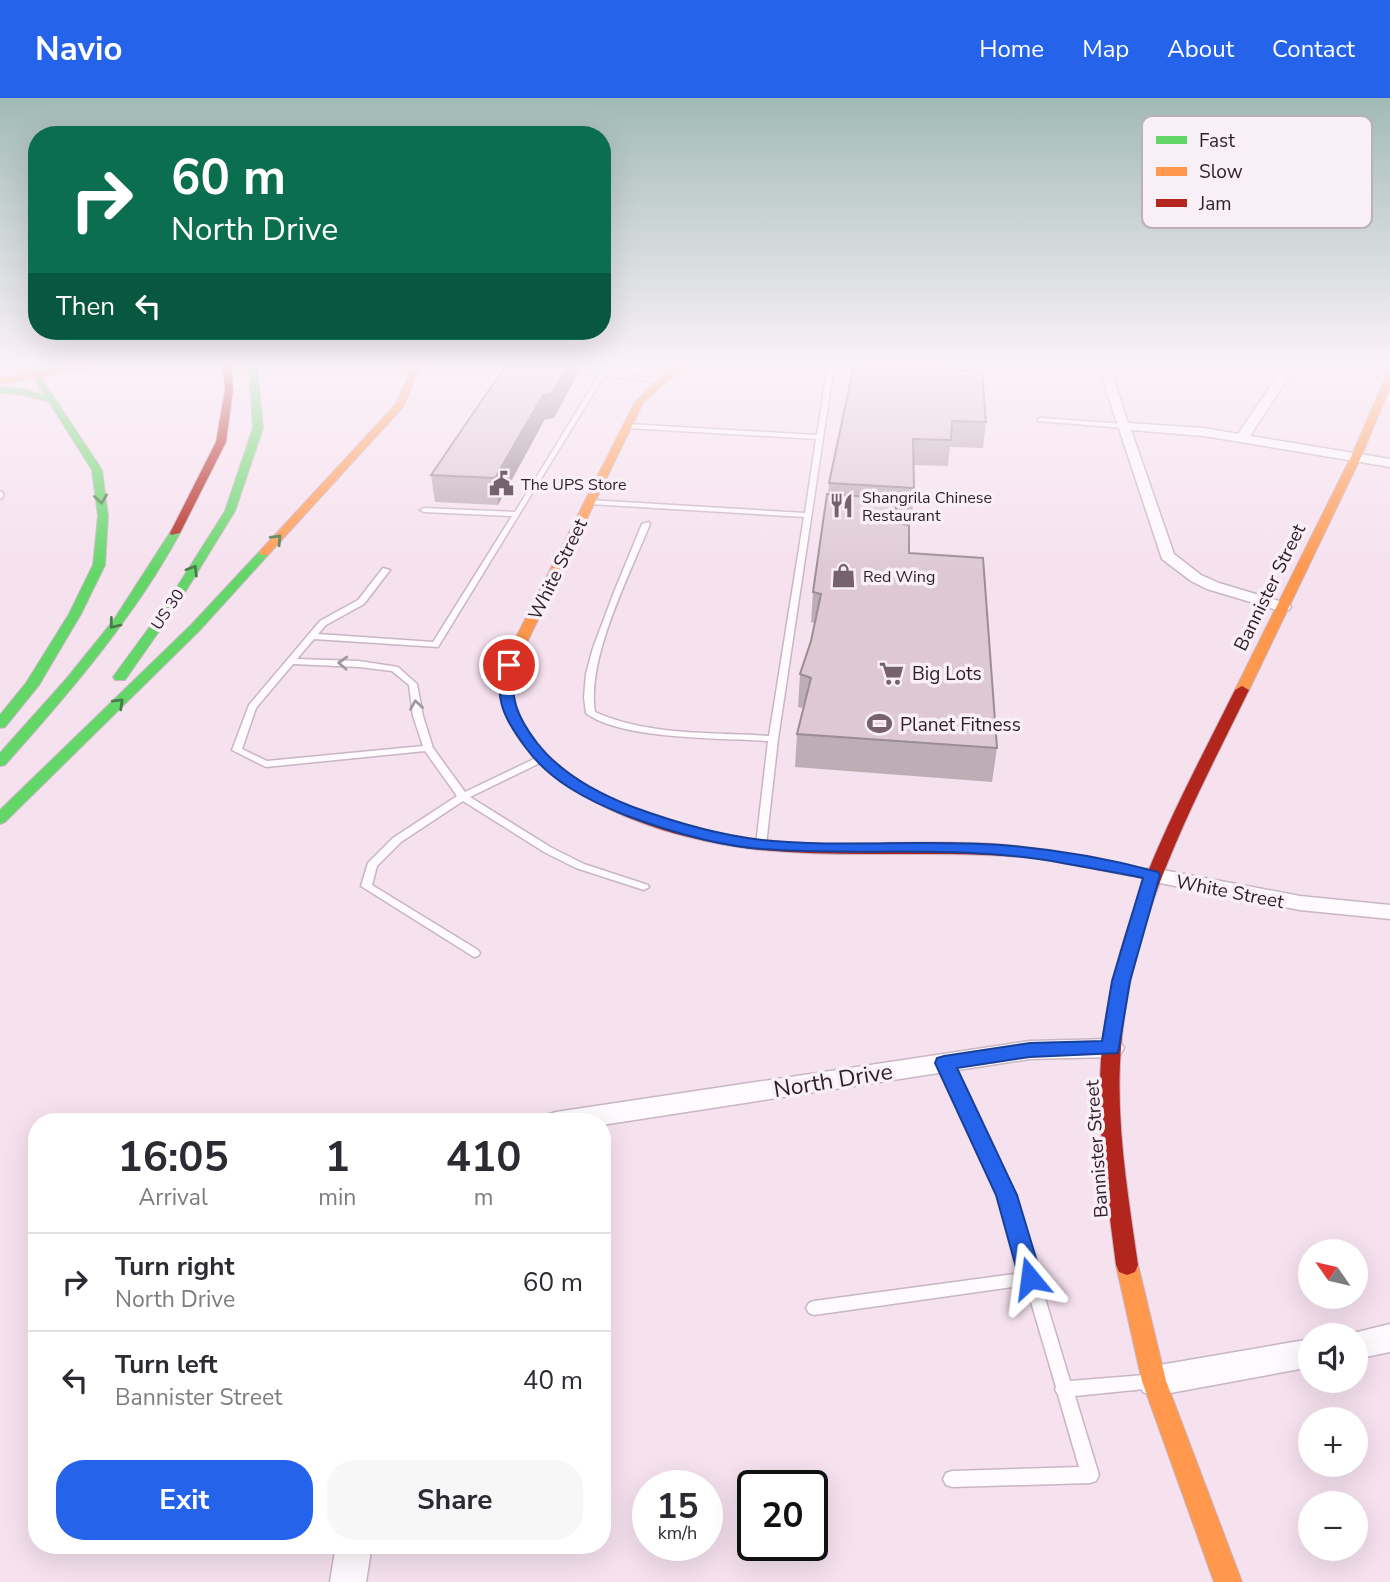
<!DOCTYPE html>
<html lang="en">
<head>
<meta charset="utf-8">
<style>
  body { margin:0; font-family:"Nunito Sans",sans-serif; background:#f7f7f7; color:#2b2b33; height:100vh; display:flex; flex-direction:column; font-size:26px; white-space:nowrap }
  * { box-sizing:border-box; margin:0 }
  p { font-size:23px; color:#7c7c81 }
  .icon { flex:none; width:38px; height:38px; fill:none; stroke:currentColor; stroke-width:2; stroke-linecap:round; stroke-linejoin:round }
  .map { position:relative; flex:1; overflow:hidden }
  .panel { position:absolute; left:28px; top:1015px; width:583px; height:441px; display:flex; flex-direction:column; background:#fff; border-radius:28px; box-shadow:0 7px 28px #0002 }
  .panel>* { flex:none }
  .guide { position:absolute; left:28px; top:28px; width:583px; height:214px; border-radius:28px; box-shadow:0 7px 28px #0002; background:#0b6e4f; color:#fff; overflow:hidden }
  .needle { width:46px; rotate:304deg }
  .controls { position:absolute; left:1298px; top:1141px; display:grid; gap:14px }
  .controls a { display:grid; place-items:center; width:70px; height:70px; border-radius:50%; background:#fff; box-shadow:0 7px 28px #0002; font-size:35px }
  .speed { position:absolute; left:632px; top:1372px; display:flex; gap:14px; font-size:35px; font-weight:700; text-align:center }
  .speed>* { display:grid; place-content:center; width:91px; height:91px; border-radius:50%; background:#fff; box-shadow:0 7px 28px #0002; line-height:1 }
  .speed small { font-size:18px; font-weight:400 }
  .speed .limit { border:4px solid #111; border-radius:10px; background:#fff; color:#111 }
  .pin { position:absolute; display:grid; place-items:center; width:60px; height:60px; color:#fff; margin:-30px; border:4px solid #fff; border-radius:50%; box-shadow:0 2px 7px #0007 }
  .me { position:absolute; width:77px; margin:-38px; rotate:344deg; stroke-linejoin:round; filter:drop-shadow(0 0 5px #0008) }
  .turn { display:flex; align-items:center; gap:24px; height:147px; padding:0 28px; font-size:32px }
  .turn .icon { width:91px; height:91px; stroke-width:2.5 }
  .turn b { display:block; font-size:49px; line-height:60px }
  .then { display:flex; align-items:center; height:66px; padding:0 28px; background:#0003; gap:14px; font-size:26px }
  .eta { display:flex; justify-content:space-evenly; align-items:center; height:119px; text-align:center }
  .eta b { font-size:42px; font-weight:700; line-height:49px }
  .primary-button { display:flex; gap:14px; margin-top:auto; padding:14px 28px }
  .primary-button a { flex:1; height:80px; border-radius:28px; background:#2563eb; color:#fff; font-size:28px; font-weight:700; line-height:80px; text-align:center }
  .primary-button a+a { background:#f7f7f7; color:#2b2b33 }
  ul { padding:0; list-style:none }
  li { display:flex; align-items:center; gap:21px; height:98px; padding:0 28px; border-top:2px solid #e1e1e2 }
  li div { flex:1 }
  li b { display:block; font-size:26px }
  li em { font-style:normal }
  header { display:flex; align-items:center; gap:42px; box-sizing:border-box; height:98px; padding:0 35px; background:#2563eb; color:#fff }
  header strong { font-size:33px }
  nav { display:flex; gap:38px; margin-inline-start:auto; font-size:24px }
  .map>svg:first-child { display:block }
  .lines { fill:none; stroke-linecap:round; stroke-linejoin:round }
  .lane-casing { stroke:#c8b6c2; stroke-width:3 }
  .street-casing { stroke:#c8b6c2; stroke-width:3 }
  .fast-casing { stroke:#c8b6c2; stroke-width:2 }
  .slow-casing { stroke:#c8b6c2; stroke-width:2 }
  .jam-casing { stroke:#c8b6c2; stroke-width:2 }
  .lane { fill:#fefafd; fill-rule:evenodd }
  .street { fill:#fefafd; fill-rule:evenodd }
  .fast { fill:#63d668; fill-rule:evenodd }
  .slow { fill:#ff974d; fill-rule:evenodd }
  .jam { fill:#b3261e; fill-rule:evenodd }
  .wall { fill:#bfadb5 }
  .shaded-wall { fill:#9b8d94 }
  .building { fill:#dec9d3; stroke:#9b8d94; stroke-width:2 }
  .oneway { stroke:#497a48 }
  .oneway2 { stroke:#a1979e }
  .route { fill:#2563eb; stroke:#184099; stroke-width:2 }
  .labels { text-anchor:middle; stroke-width:7; stroke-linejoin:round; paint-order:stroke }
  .far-poi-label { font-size:16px; fill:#2f1d29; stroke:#f9eff6; text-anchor:start }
  .far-street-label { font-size:16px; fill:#2f1d29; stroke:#f9eff6 }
  .street-label { font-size:19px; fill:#2f1d29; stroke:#f9eff6 }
  .poi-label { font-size:19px; fill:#2f1d29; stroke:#f9eff6; text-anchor:start }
  .near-street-label { font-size:23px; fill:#2f1d29; stroke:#f9eff6 }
  .key { fill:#f9eff6; stroke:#bcb0b8; stroke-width:2 }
  .key-label { font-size:19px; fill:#2f1d29 }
</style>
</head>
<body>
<header>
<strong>Navio</strong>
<nav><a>Home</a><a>Map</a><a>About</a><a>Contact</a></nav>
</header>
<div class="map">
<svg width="1390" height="1484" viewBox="0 0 1390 1484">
  <rect width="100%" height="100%" fill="#f6e1ef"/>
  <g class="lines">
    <defs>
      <g id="lane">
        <path d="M828,267h6l-56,374 -12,106 -5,3 -5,-3 12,-104c-44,-3 -148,-1 -182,-28l-2,-16 2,-23 7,-26 21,-56 28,-68 7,-2 1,2c-20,50 -64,135 -55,188 53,24 117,20 174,24l35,-219 -214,-13 -3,-2 3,-2 215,13 11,-74 -188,-11 -3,-2 3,-2 189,11z"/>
        <path d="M560,271l43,2 63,9 -3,2 -59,-6 -166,271 -124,-8 -17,20 62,2 39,6 19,17 6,32 10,32 32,44 73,-35h6l2,2 -2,2 -74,36 82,51 32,16 64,21 1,2 -5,3 -68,-22 -32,-16 -81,-51 -62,41 -24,24 -5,19 106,65 2,3 -2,3 -4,1 -113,-71 7,-23 25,-25 64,-42 -32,-45 -159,16 -34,-17 17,-45 71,-84 38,-21 25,-32 7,2 -26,34 -38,21 -8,9 115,8 79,-126 -88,-4 -4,-2 4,-2 91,4 84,-137 -37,-3 -2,-1zM293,566l66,3 33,4 17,14 4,31 10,30 -156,15 -25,-12 14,-41z"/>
        <path d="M1040,320l84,6 3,2 -3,2 -86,-7v-2z"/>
        <path d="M0,393l3,2v4l-3,2z"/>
        <path d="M944,960l5,2 1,3 64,132 56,186 75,-6 6,2 2,5 -2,5 -6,2 -70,7 24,79 -3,6 -6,2 -138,4 -6,-2 -3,-6 3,-6 6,-2 127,-4 -21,-72 -3,-6 1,-2 -30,-102 -212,30 -5,-2 -3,-5 3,-5 5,-2 208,-28 -22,-78 -62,-132 1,-3z"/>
      </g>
      <g id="street">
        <path d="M1098,267h11l19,58 76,5 34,6 47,-69h11l-46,71 140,23v8l-186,-31 -73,-6 43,124 27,21 18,8 70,21 2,3 -2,3h-12l-70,-21 -16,-8 -29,-22z"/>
        <path d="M1152,770l148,28 90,9v14l-90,-9 -156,-30 -3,-5 3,-5z"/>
        <path d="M1111,941l9,2 4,7 -4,7 -9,2 -81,2 -428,66v-3h-59l3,-7 10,-3 474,-71z"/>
        <path d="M1390,1226v28l-34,7v-24h-11z"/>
        <path d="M1311,1241v28l-157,29 -11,-4 -5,-11 5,-11 11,-4z"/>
        <path d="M336,1447h36l-6,37h-36z"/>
      </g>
      <g id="fast">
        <path d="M32,267h8l4,17 58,88 6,46 -3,49 -24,49 -42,71 -34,42 -5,1v-13l26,-32 43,-69 24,-49 5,-49 -6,-46 -43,-68 -26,-7 -23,-2v-6l24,2 20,6 -8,-13z"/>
        <path d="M249,267h8l6,63 -28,83 -59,96 -51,73h-10l-2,-3 52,-71 60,-95 28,-83z"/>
        <path d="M171,433l9,2c-47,86 -110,159 -175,232l-5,1v-13l67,-75 46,-57z"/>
        <path d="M264,452l4,1v4l-69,76 -194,191 -5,2v-14l191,-185 69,-74z"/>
        <path d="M1032,750l120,22 8,5 -8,5 -126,-24 -2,-3z"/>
      </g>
      <g id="slow">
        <path d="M82,267h20l-102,19v-6z"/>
        <path d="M413,267h8l-18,42 -135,148h-8v-4l136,-147z"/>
        <path d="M680,267h10l-24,17 -23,21 -127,262 -2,31 -7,4 -5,-1 -2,-3 2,-31 133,-263 25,-24z"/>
        <path d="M1390,276v13l-29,70 -112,233 -2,3h-10l-2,-3 116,-233 35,-80z"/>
        <path d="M1127,1157l8,3 3,7 28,116 76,201h-28l-72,-201 -26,-116 3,-7z"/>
      </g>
      <g id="jam">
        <path d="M223,267h8l2,25 -7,52 -46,91 -9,2 -1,-2 46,-91 9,-52z"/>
        <path d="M1242,588l7,4c-56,114 -119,229 -128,358 -6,72 7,146 17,217l-3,7 -8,3 -8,-3 -3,-7c-9,-72 -21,-145 -14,-218 12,-129 76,-243 133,-357z"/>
        <path d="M507,594c8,3 8,9 10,16 6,17 17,32 29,45 51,52 133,76 203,86 26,3 53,4 80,5 31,0 196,-7 211,9l-8,5c-90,-9 -181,1 -271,-8 -94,-10 -233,-52 -261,-154z"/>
      </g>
    </defs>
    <use href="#lane" class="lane-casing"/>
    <use href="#street" class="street-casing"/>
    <use href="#fast" class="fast-casing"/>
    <use href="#slow" class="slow-casing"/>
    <use href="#jam" class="jam-casing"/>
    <use href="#lane" class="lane"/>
    <use href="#street" class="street"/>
    <use href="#fast" class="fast"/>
    <use href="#slow" class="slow"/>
    <use href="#jam" class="jam"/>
  </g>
  <g class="wall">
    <path d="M506,267h70l1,10 -23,43 -9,1 -47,86 -63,-3 -4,-27z"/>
    <path d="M952,272l34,52 -3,26 -33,-1 -2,19 -34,-1v23l-2,28 -17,-1 -1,9 103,224 -5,34 -197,-15 2,-33 6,-26 -5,-1 2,-33 11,-33 4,-18 -4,-1 2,-30 15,-98 1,-11z"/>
  </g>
  <path class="shaded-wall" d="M568,267h8l1,10 -23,43 -9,1 -47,86 -3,-27 48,-83z"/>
  <g class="building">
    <path d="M506,267h62l-16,28 -9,2 -48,83 -64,-3z"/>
    <path d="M854,267h98v5l30,2 4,50 -34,-1 -1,19 -38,-1 1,49 -85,-5z"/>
    <path d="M827,396l70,5 -4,24 16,2v28l74,5 14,190 -200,-14 14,-56 -11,-4 11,-33 10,-47 -8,-2z"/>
  </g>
  <defs><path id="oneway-chevron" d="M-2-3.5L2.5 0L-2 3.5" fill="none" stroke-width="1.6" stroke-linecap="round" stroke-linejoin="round" transform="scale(1.75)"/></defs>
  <g class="oneway">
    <use href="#oneway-chevron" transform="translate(101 401) rotate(82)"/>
    <use href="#oneway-chevron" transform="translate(277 441) rotate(-47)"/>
    <use href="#oneway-chevron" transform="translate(193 472) rotate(-58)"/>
    <use href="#oneway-chevron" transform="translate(114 526) rotate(128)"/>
    <use href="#oneway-chevron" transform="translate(119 605) rotate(-44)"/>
  </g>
  <g class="oneway2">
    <use href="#oneway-chevron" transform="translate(343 565) rotate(-177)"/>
    <use href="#oneway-chevron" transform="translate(416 607) rotate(-99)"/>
  </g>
  <linearGradient id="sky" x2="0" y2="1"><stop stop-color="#a1bab5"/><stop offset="0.56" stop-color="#fbf2f8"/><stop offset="1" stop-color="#fbf2f8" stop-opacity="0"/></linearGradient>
  <rect width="1390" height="475" fill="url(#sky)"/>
  <path class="route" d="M509,563l6,4c-6,33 2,52 22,78 24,31 60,50 96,64 41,15 85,28 129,33 79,8 159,-1 239,5 52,4 106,13 157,27l2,3 -30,106 -12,72 -88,4 -73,11 60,127 25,83 -4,7 -8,3 -8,-3 -3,-7 -23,-83 -61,-132 2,-5 7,-2 86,-13 72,-2 10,-60 31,-103c-47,-9 -94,-19 -141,-23 -79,-7 -160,0 -239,-6 -46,-3 -95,-18 -138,-34 -38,-15 -75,-34 -99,-67 -21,-28 -32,-48 -24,-83z"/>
  <defs>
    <symbol id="civic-bare" viewBox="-9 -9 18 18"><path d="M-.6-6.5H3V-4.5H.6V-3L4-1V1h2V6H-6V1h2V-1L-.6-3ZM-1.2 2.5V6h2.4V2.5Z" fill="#75626e" stroke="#f9eff6" stroke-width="2.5" paint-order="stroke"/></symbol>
    <symbol id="restaurant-bare" viewBox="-9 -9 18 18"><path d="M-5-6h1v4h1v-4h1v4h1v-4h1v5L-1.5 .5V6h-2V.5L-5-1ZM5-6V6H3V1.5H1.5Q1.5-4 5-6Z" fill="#75626e" stroke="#f9eff6" stroke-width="2.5" paint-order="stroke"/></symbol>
    <symbol id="shop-bare" viewBox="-9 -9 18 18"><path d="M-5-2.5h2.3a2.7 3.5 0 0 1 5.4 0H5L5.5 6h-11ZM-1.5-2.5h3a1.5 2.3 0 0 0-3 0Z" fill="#75626e" stroke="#f9eff6" stroke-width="2.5" paint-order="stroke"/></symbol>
    <symbol id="supermarket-bare" viewBox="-9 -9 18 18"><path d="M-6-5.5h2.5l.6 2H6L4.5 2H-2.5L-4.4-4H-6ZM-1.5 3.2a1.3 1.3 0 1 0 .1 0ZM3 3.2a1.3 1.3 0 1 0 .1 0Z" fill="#75626e" stroke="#f9eff6" stroke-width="2.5" paint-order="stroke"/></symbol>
    <symbol id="stadium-bare" viewBox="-9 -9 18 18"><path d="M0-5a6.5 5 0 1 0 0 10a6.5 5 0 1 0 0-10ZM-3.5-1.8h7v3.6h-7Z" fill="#75626e" stroke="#f9eff6" stroke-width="2.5" paint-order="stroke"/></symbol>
  </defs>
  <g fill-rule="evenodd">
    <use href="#civic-bare" x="484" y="368" width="35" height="35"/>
    <use href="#restaurant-bare" x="824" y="390" width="35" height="35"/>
    <use href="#shop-bare" x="826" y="460" width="35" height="35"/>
    <use href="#supermarket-bare" x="874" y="558" width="35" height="35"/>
    <use href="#stadium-bare" x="862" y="608" width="35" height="35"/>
  </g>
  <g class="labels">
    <g class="far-poi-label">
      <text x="521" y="392">The UPS Store</text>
      <text x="862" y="405">Shangrila Chinese<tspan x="862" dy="18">Restaurant</tspan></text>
      <text x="863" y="484">Red Wing</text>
    </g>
    <g class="far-street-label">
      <text transform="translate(167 511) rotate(-56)" y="6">US 30</text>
    </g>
    <g class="street-label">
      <text transform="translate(557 471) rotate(-64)" y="7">White Street</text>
      <text transform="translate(1269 489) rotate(-64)" y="7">Bannister Street</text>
      <text transform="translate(1230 793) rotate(11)" y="7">White Street</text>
      <text transform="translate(1096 1051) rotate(-94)" y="7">Bannister Street</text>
    </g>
    <g class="poi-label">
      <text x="912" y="582">Big Lots</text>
      <text x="900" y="633">Planet Fitness</text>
    </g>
    <g class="near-street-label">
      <text transform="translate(833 982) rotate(-9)" y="8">North Drive</text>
    </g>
  </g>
  <rect x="1142" y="18" width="230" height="112" rx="10" class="key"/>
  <rect x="1156" y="38" width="31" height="8" fill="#63d668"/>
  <rect x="1156" y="69" width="31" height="9" fill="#ff974d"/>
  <rect x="1156" y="101" width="31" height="8" fill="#b3261e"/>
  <g class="key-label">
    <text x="1199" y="49">Fast</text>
    <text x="1199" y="80">Slow</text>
    <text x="1199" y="112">Jam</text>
  </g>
</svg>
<div class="controls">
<a><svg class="needle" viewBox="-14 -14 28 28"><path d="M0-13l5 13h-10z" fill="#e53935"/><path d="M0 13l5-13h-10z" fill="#7c7c81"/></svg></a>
<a><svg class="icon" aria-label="sound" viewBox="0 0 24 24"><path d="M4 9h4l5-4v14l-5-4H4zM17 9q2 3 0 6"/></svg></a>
<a>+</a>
<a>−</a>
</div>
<div class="speed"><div>15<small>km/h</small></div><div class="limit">20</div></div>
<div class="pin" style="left:509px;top:567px;background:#d93025"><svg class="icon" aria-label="arrive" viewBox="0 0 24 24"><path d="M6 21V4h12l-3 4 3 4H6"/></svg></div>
<svg class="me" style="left:1030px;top:1180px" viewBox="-20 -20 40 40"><path d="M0-17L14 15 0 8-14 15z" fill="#2563eb" stroke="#fff" stroke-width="4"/></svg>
<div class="guide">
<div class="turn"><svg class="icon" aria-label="right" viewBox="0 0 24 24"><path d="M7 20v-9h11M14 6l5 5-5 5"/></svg><div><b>60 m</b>North Drive</div></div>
<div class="then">Then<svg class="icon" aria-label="left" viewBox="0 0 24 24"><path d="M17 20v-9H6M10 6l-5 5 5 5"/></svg></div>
</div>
<section class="panel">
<div class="eta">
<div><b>16:05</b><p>Arrival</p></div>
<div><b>1</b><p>min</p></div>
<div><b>410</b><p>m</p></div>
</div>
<ul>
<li><svg class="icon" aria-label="right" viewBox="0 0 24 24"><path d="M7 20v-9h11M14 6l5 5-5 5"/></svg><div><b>Turn right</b><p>North Drive</p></div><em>60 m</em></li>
<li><svg class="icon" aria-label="left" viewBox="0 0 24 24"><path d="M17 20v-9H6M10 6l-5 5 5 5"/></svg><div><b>Turn left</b><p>Bannister Street</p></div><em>40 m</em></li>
</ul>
<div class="primary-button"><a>Exit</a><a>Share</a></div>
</section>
</div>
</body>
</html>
